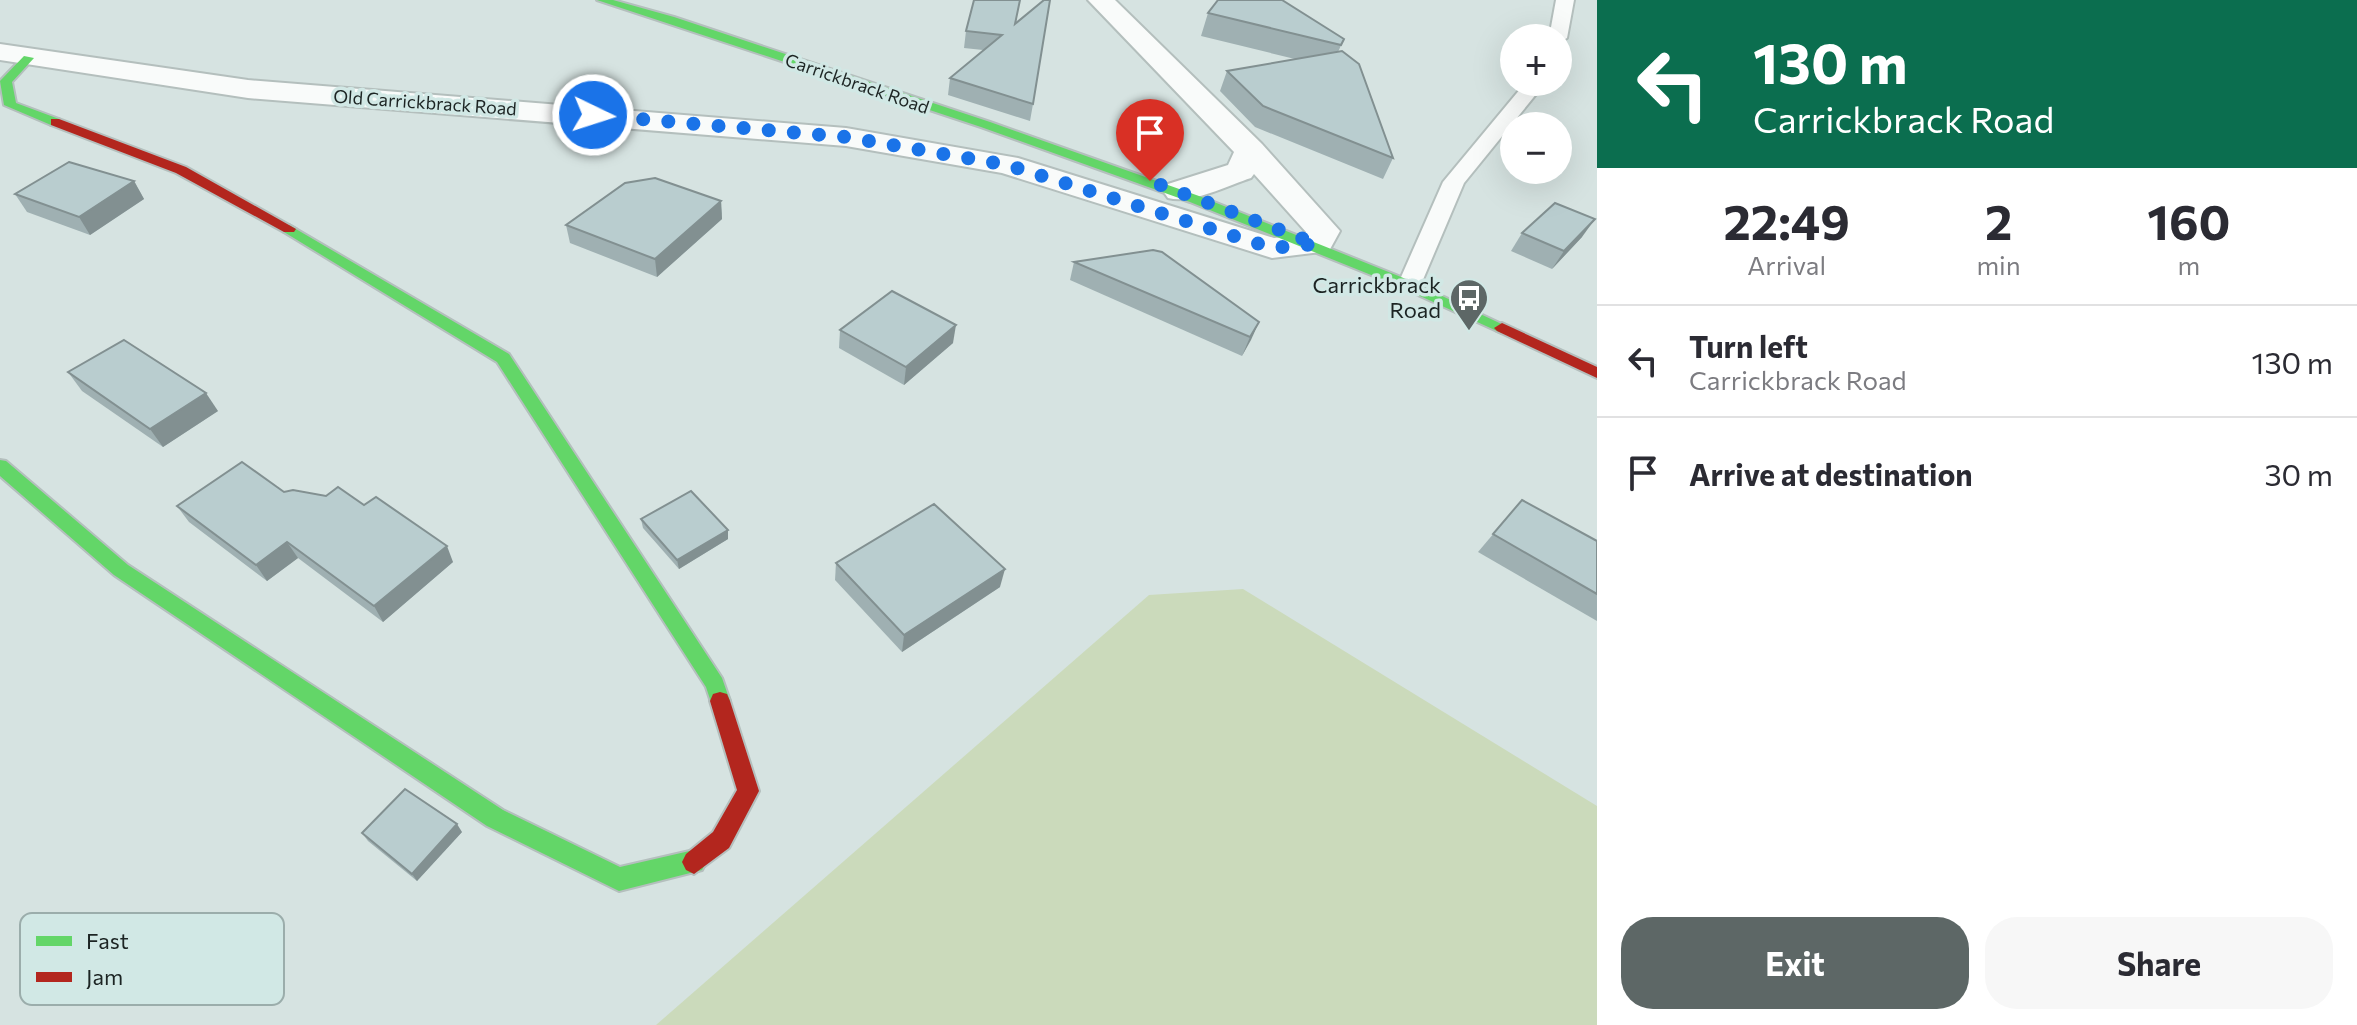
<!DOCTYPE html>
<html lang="en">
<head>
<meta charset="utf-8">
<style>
  body { margin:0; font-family:Commissioner,sans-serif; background:#f7f7f7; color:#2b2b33; height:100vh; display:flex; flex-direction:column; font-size:30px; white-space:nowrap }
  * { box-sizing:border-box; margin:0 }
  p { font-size:26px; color:#7c7c81 }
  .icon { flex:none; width:44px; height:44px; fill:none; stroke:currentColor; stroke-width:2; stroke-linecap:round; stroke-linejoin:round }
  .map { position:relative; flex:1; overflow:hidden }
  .sheet { display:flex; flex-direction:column; background:#fff; width:760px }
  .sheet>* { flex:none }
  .banner { background:#0b6e4f; color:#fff; overflow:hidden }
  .fabs { position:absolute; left:1500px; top:24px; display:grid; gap:16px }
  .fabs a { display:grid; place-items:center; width:72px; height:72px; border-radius:50%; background:#fff; box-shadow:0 8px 32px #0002; font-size:40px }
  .pin { position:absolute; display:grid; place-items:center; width:68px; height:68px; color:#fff; margin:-82px -34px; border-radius:50% 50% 50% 0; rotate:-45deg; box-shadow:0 0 8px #0007 }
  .pin .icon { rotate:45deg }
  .me { position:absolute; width:88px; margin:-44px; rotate:94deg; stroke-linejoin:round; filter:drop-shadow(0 0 6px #0008) }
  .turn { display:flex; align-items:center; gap:28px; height:168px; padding:0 24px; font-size:36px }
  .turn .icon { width:104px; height:104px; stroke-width:2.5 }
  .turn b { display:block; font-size:56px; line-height:68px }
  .eta { display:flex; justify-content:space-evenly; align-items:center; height:136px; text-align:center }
  .eta b { font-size:48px; font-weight:700; line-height:56px }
  .action { display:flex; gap:16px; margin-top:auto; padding:16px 24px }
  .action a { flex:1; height:92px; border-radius:32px; background:#5d6766; color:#fff; font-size:32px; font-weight:700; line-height:92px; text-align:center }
  .action a+a { background:#f7f7f7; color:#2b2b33 }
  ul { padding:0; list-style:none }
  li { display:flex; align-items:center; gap:24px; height:112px; padding:0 24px; border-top:2px solid #e1e1e2 }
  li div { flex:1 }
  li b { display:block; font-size:30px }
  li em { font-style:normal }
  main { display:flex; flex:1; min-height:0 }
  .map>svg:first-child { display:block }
  .green { fill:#cbdabb }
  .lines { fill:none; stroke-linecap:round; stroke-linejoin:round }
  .lane-casing { stroke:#b4bfbd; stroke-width:4 }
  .street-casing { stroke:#b4bfbd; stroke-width:4 }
  .fast-casing { stroke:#b4bfbd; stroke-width:4 }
  .jam-casing { stroke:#b4bfbd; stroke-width:4 }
  .lane { fill:#f9fbfa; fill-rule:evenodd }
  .street { fill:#f9fbfa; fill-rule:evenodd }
  .fast { fill:#63d668; fill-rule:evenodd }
  .jam { fill:#b3261e; fill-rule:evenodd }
  .wall { fill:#9fb0b2 }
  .shaded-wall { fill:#829091 }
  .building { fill:#b9cdcf; stroke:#829091; stroke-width:2 }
  .route { stroke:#1a73e8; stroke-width:14; stroke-dasharray:0 25.2 }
  .labels { text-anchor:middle; stroke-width:7; stroke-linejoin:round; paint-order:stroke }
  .far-street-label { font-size:18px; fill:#1c2423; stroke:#d1e8e5 }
  .poi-label { font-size:22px; fill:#1c2423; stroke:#d1e8e5; text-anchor:end }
  .key { fill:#d1e8e5; stroke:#9badab; stroke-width:2 }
  .key-label { font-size:22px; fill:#1c2423 }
</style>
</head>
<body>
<main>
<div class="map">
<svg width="1597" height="1025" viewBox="0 0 1597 1025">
  <rect width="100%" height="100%" fill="#d6e3e1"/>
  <path class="green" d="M1243,589l354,217v219h-941l493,-430z"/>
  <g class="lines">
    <defs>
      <g id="lane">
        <path d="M1556,0h18l-7,38 -9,5v-5h-9z"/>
        <path d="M1526,82h20l-82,101 -45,106h-18l-3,-5 45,-102z"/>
      </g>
      <path id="street" d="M1088,0h27l147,144 78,87 -11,20 -57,7 -270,-85 -156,-27 -598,-48 -248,-38v-16l248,36 598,48 172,30 256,80 30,-3 2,-3 -52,-58 -3,4c-25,8 -58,26 -83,20l-5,-7 5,-7 60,-19 6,-13z"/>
      <g id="fast">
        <path d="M597,0h16l61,17 316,105 209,74 207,83 104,49 -8,5 -5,-2 -101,-46 -206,-83 -209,-75z"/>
        <path d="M24,56l10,2 -22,24 4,21 43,16v6h-8l-47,-20 -4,-24z"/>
        <path d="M289,225l220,129 213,324 8,23 -3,7 -7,2 -7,-2 -7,-21 -209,-325 -213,-130v-6z"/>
        <path d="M0,460l6,1 122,104 375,245 117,57 74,-17 8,4 4,8 -4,8 -83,21 -132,-65 -373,-251 -114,-99z"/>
      </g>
      <g id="jam">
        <path d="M51,119h8l127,48 110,62 -2,3h-10l-108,-59 -125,-48z"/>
        <path d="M1502,323l95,44v11l-100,-47 -3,-3z"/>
        <path d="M720,692l7,2 3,7 29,90 -30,57 -35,26 -8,-4 -4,-8 4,-8 27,-22 24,-42 -27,-89 3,-7z"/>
      </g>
    </defs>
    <use href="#lane" class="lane-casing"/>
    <use href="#street" class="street-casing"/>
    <use href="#fast" class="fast-casing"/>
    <use href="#jam" class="jam-casing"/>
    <use href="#lane" class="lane"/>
    <use href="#street" class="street"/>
    <use href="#fast" class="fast"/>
    <use href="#jam" class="jam"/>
  </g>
  <g class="wall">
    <path d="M1208,13l136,26 -6,13 55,106 -10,21 -128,-52 -35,-36 7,-20 68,-12 -94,-23z"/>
    <path d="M1016,23l17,81 -3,17 -82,-26 2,-17 33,-28 -19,-2 2,-17z"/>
    <path d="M134,181l10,18 -54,36 -63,-23 -12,-18z"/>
    <path d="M721,201l1,18 -65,58 -87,-34 -4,-18z"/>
    <path d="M1522,233l60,4 -30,32 -41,-18z"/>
    <path d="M1074,262l185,60 -17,34 -172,-76z"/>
    <path d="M840,330l113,13 -49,42 -65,-37z"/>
    <path d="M68,372l150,39 -55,36 -81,-56z"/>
    <path d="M284,492l80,13 89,57 -70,60 -85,-64 -31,23 -78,-59 -12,-16z"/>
    <path d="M1522,500l75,41v80l-119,-69z"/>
    <path d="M641,519l87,20 -49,30 -36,-41z"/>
    <path d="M836,563l164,24 -98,65 -67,-72z"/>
    <path d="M462,832l-45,49 -49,-40 -6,-8z"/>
  </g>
  <g class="shaded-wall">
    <path d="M134,181l10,18 -54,36 -11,-18z"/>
    <path d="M721,201l1,18 -65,58 -2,-18z"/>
    <path d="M1595,219l-13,18 -30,32 12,-18z"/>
    <path d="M1259,322l-8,18 -9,16 8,-19z"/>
    <path d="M956,325l-3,18 -49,42 2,-18z"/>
    <path d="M206,393l12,18 -55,36 -13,-18z"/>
    <path d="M728,530v9l-49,30 -2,-9z"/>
    <path d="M287,542l11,16 -31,23 -11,-16z"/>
    <path d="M447,546l6,16 -70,60 -9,-16z"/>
    <path d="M1005,569l-5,18 -98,65 2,-17z"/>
    <path d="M457,824l5,8 -45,49 -5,-7z"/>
  </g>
  <g class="building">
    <path d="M974,0h46l-5,24 29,-24h6l-17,104 -83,-26 52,-43 -36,-4z"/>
    <path d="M1218,0h64l62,39 -3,6 -133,-32z"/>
    <path d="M1342,51l17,13 34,94 -130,-52 -36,-35z"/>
    <path d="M69,162l65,19 -55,36 -64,-23z"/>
    <path d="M655,178l66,23 -66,58 -89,-34 59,-42z"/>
    <path d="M1555,203l40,16 -31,32 -42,-18z"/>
    <path d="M1153,250l9,2 97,70 -9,15 -176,-75z"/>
    <path d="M892,291l64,34 -50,42 -66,-37z"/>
    <path d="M124,340l82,53 -56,36 -82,-57z"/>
    <path d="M242,462l42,30 9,-2 33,6 12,-9 26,18 12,-8 71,49 -73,60 -87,-64 -31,23 -79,-59z"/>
    <path d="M691,491l37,39 -51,30 -36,-41z"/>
    <path d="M1522,500l75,41v53l-104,-60z"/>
    <path d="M934,504l71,65 -101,66 -68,-72z"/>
    <path d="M405,789l52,35 -45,50 -50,-41z"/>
  </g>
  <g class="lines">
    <path class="route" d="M593,115l253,22 161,28 265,83 45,-4 -167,-63"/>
  </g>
  <defs>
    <symbol id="bus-pin" viewBox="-11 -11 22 30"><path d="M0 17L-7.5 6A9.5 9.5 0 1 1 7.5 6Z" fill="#5d6766" stroke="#d1e8e5"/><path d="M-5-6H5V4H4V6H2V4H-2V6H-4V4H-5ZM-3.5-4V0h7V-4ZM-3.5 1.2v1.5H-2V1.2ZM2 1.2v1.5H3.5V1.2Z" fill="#fff"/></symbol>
  </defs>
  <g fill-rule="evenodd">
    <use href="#bus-pin" x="1447" y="276" width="44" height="60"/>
  </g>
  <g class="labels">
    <g class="far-street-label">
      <text transform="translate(857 84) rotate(19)" y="6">Carrickbrack Road</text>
      <text transform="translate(425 103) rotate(4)" y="6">Old Carrickbrack Road</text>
    </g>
    <g class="poi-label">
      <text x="1441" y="293">Carrickbrack<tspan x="1441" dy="25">Road</tspan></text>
    </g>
  </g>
  <rect x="20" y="913" width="264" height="92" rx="12" class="key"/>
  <rect x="36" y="936" width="36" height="10" fill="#63d668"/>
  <rect x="36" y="972" width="36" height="10" fill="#b3261e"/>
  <g class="key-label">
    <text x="86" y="949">Fast</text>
    <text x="86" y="985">Jam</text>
  </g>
</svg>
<div class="fabs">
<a>+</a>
<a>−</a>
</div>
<div class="pin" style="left:1150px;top:181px;background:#d93025"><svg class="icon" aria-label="arrive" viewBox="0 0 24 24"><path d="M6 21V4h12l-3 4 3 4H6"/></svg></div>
<svg class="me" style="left:593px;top:115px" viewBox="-20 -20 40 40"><circle r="17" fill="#1a73e8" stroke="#fff" stroke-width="3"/><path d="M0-11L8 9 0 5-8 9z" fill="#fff"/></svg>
</div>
<section class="sheet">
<div class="banner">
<div class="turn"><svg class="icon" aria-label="left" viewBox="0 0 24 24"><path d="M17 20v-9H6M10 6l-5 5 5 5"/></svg><div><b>130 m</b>Carrickbrack Road</div></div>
</div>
<div class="eta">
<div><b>22:49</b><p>Arrival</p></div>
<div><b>2</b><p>min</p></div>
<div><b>160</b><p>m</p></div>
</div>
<ul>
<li><svg class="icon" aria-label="left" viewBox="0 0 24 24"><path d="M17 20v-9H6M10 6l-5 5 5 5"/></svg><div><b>Turn left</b><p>Carrickbrack Road</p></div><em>130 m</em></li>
<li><svg class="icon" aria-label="arrive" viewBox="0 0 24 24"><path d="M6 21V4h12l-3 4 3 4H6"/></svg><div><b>Arrive at destination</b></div><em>30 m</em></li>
</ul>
<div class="action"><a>Exit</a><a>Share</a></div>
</section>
</main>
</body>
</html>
